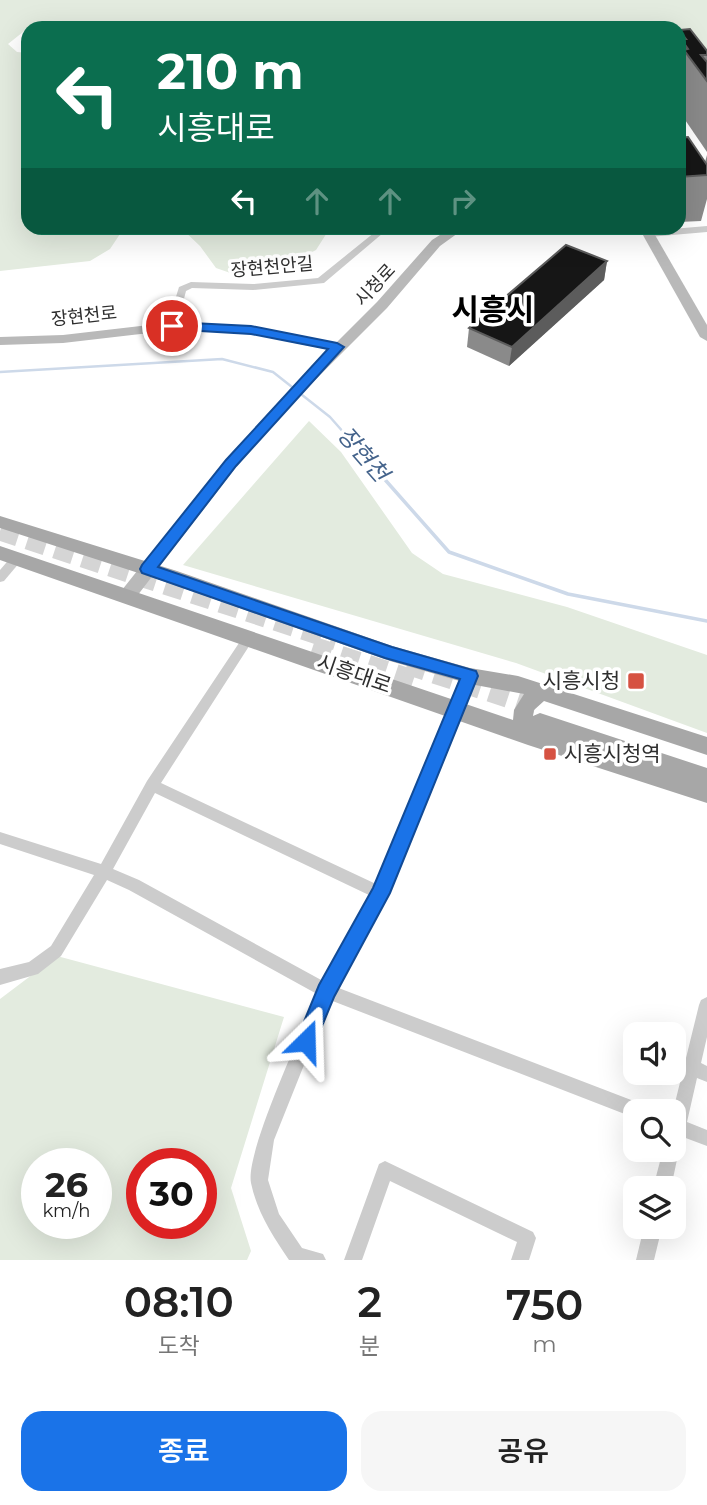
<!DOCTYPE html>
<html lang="ko">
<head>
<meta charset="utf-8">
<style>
  body { margin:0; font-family:Montserrat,"Noto Sans KR",sans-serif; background:#f6f6f6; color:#222; height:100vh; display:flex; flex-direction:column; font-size:26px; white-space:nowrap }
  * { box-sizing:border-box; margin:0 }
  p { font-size:23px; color:#767676 }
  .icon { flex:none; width:38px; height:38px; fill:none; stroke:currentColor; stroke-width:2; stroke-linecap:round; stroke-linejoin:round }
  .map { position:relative; height:1260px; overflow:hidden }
  .details { display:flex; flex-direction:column; background:#fff; flex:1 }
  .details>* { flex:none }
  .top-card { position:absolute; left:21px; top:21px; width:665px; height:214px; border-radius:21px; box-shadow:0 7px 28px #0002; background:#0b6e4f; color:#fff; overflow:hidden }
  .tools { position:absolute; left:623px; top:1022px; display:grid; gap:14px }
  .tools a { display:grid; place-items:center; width:63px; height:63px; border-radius:14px; background:#fff; box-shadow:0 7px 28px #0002; font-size:35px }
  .speed { position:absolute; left:21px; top:1148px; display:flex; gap:14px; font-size:35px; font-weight:700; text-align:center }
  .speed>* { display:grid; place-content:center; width:91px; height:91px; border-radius:50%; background:#fff; box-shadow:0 7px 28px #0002; line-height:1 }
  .speed small { font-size:18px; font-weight:400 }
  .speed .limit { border:10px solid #d22; background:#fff; color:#111 }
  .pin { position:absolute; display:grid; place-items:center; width:60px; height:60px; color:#fff; margin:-30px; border:4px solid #fff; border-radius:50%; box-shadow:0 2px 7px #0007 }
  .me { position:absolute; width:77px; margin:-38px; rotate:22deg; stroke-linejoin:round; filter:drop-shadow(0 0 5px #0008) }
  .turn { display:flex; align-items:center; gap:24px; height:147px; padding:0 21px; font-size:32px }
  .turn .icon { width:91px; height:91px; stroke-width:2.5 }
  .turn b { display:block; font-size:49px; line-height:60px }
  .lanes { display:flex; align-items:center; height:66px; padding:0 21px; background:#0003; justify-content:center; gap:35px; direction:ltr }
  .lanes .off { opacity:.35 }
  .eta { display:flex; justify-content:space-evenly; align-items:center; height:119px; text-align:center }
  .eta b { font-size:42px; font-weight:600; line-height:49px }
  .primary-button { display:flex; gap:14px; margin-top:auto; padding:14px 21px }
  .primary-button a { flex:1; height:80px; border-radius:21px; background:#1a73e8; color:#fff; font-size:28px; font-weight:600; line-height:80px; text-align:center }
  .primary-button a+a { background:#f6f6f6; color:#222 }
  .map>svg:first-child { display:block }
  .green { fill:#e3ebdf; fill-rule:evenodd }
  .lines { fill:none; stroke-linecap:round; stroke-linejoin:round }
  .stream-far1 { stroke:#cdd9e9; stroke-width:2.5 }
  .stream { stroke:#cdd9e9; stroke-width:3.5 }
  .primary-tunnel { stroke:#d5d5d5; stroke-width:19; stroke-dasharray:19 10; stroke-linecap:butt }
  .street { fill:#ccc; fill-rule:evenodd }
  .secondary { fill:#b9b9b9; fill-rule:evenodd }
  .primary { fill:#a7a7a7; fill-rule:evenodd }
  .wall { fill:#8a8a8a }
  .shaded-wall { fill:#5c5c5c }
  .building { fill:#161616; stroke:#5c5c5c; stroke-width:2 }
  .route { fill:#1a73e8; stroke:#114b97; stroke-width:2 }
  .poi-dot { fill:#d65242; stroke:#fff; stroke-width:2.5 }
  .labels { text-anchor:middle; stroke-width:7; stroke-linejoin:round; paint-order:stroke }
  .far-street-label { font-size:18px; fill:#2f2f2f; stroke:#fff }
  .street-label { font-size:21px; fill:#2f2f2f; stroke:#fff }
  .poi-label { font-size:21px; fill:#2f2f2f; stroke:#fff; text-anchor:end }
  .water-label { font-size:23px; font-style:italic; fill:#44638b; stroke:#fff }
  .far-town-label { font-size:30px; font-weight:bold; fill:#000; stroke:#fff }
</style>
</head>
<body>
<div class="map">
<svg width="707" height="1260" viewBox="0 0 707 1260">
  <rect width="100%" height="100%" fill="#fff"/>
  <g class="green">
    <path d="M0,0h707v60l-28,2v-34h-651l-20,16 9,8 11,1v175h96l-14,21 -20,12 -90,10z"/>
    <path d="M181,228h149l-14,22 -33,17 -44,9 -23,-8 -16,-22z"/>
    <path d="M309,421l32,31 71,101 31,21 124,33 140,48v78l-191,-70 -333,-98z"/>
    <path d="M57,956l227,61 -53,171 20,63 -4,9h-247v-261zM37,1164h59v59h-59zM142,1164h59v59h-59z"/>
  </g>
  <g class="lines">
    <path class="stream-far1" d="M0,372l222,-13 51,13 57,45 52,59"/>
    <path class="stream" d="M380,474l69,78 119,42 139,27"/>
    <g class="primary-tunnel">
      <path d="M0,531l336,110"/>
      <path d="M313,646l108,36"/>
      <path d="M407,665l136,45"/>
    </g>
    <g class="street">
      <path d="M707,226v6l-58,5 -4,-3 4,-3z"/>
      <path d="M380,228h9l-65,55 -71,7 -61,-2 -6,3 -9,35 -5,3 -5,-3 12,-39 12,-5 62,2 65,-6z"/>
      <path d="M16,555l6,4 -2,3 -16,19 -4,1v-12l12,-14z"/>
      <path d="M249,632l4,2 2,3 -2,3 -92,143 215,101 88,-208 2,-4h8l2,4 -91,222 -49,89 303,116 6,2 2,6h-12v7l-305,-118 -56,140 -6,40 11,34 23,34 21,6 3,6h-37c-16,-24 -32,-48 -38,-77 -6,-31 52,-153 66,-189l-188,-104 -22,-10 -46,76 -23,18 -38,11v-16l29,-7 22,-16 43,-71 -94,-31v-12l101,32 46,-83 98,-147zM155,793l216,103 -48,85 -184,-101 -26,-11z"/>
      <path d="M707,997v40l-6,26 6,3v16l-10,-4 -10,44 20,8v16l-24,-9 -5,9 1,4 -8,38h-18l10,-38h11l-1,-39 26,-106 2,-5z"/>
      <path d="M385,1161l148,71 3,6 -7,22h-18l6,-18 -127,-61 -28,79h-18l35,-96z"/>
      <path d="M644,1227h18l-8,33h-18z"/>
    </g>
    <g class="secondary">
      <path d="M451,228h14l-25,18 -53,62 -93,93 -58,66 -102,133h-12l-3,-5 3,-5 104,-131 103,-109 -78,-16 -76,-4 -112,13 -63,2v-8l63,-2 112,-13 76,4 85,17 41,-41 55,-62z"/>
      <path d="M639,228h12l56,97v16l-7,-4z"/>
    </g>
    <path class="primary" d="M0,516l177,55 215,75 78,22 48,8 189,61v18l-163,-54 -10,9 -1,6 7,-3 167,55v35l-179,-58 -528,-185v-14l513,174 1,-10 10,-16 -54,-10 -80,-23 -227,-80 -163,-53z"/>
  </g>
  <g class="wall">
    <path d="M679,30l28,21v101l-28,-41z"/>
    <path d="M679,138l26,24 2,-7v44l-6,22 -22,1z"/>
    <path d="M607,261l-3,19 -95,86 -42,-19 2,-19z"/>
  </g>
  <path class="shaded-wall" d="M607,261l-3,19 -95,86 3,-19z"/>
  <g class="building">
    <path d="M690,29l17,22v4h-6l6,7v19l-23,-31 4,-1 -7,-10h5l-7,-9z"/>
    <path d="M688,137l19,28v10l-28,2v-39z"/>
    <path d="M566,245l41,16 -95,86 -43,-19z"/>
  </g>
  <path class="route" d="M172,322l79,4 86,17 7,4 -108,119 -78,101 234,80 84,24 2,5 -88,217 -56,104 -21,51 -7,3 -7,-3 -3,-7 23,-56 54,-97 87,-209 -75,-21 -243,-85 -2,-4 2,-4 84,-105 102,-111 -77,-15 -84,-5v-5z"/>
  <g class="poi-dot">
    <rect x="627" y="672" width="18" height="18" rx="3.5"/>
    <rect x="543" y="747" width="14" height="14" rx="3.5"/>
  </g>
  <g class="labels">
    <g class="far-street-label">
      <text transform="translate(272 267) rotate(-5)" y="6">장현천안길</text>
      <text transform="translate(375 285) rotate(-47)" y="6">시청로</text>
      <text transform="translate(84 316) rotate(-6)" y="6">장현천로</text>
    </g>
    <g class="street-label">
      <text transform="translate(354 674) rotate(19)" y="7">시흥대로</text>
    </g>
    <g class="poi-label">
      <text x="620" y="688">시흥시청</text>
      <text x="564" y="761" text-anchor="start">시흥시청역</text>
    </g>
    <g class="water-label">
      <text transform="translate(363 454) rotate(49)" y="8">장현천</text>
    </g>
    <g class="far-town-label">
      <text x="493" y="320">시흥시</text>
    </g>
  </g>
</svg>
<div class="tools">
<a><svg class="icon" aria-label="sound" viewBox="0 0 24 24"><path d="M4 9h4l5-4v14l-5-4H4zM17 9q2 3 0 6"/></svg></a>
<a><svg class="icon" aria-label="search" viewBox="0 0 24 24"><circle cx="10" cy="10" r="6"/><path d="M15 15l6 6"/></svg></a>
<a><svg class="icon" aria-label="layers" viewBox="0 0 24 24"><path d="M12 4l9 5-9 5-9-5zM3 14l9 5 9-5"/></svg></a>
</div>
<div class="speed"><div>26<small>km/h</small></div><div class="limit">30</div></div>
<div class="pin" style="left:172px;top:326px;background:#d93025"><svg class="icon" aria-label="arrive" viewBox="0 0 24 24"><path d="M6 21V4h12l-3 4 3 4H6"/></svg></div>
<svg class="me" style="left:306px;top:1041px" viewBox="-20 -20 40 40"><path d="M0-17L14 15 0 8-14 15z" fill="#1a73e8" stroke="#fff" stroke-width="4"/></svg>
<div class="top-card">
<div class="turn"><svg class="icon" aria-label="left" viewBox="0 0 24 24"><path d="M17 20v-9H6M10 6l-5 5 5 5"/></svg><div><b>210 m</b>시흥대로</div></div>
<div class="lanes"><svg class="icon" aria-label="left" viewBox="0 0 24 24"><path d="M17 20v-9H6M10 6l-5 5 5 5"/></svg><svg class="icon off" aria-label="ahead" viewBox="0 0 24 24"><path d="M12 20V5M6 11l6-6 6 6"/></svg><svg class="icon off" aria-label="ahead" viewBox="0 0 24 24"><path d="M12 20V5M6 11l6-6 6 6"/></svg><svg class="icon off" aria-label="right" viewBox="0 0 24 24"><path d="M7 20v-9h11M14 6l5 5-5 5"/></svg></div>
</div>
</div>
<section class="details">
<div class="eta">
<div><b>08:10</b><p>도착</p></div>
<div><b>2</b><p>분</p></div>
<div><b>750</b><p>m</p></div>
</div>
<div class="primary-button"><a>종료</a><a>공유</a></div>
</section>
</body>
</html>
